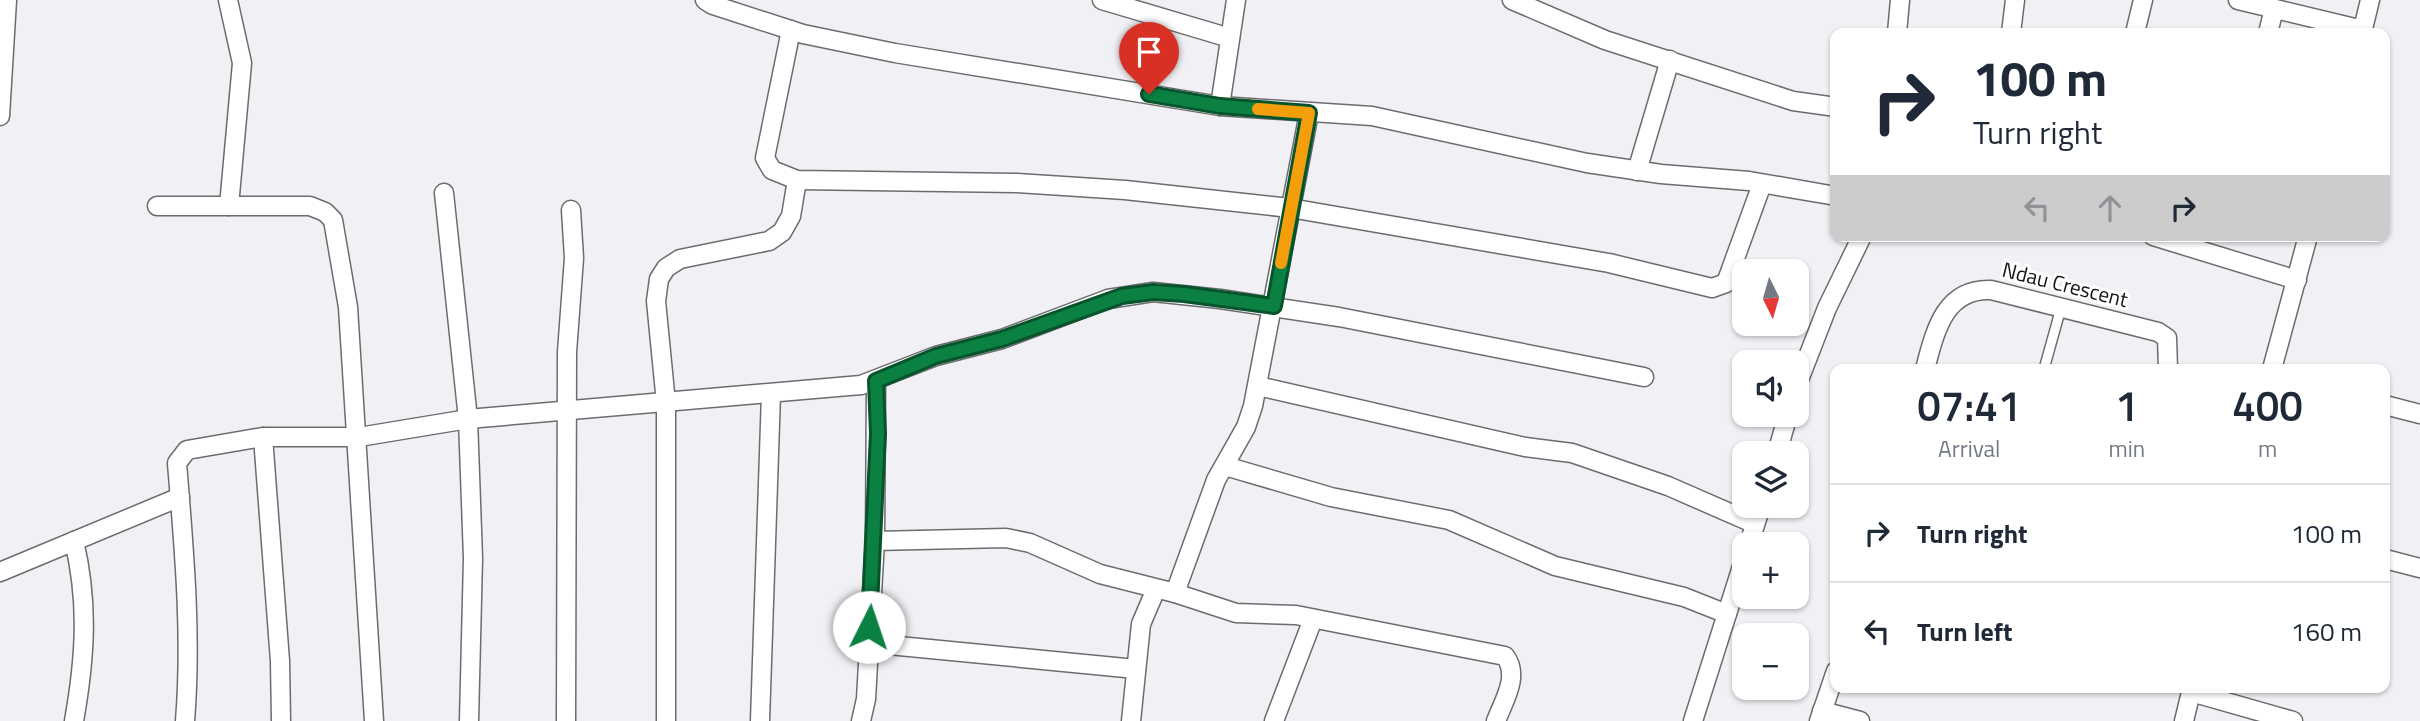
<!DOCTYPE html>
<html lang="en">
<head>
<meta charset="utf-8">
<style>
  body { margin:0; font-family:"Titillium Web",sans-serif; background:#f6f6f7; color:#1f2937; height:100vh; display:flex; flex-direction:column; font-size:26px; white-space:nowrap }
  * { box-sizing:border-box; margin:0 }
  p { font-size:23px; color:#747a83 }
  .icon { flex:none; width:38px; height:38px; fill:none; stroke:currentColor; stroke-width:2; stroke-linecap:round; stroke-linejoin:round }
  .map { position:relative; flex:1; overflow:hidden }
  .details { position:absolute; left:1830px; top:364px; width:560px; height:329px; display:flex; flex-direction:column; background:#fff; border-radius:14px; box-shadow:0 2px 5px #0004 }
  .details>* { flex:none }
  .top-card { position:absolute; left:1830px; top:28px; width:560px; height:214px; border-radius:14px; box-shadow:0 2px 5px #0004; background:#fff; color:#1f2937; overflow:hidden }
  .needle { width:46px; rotate:175deg }
  .controls { position:absolute; left:1732px; top:259px; display:grid; gap:14px }
  .controls a { display:grid; place-items:center; width:77px; height:77px; border-radius:14px; background:#fff; box-shadow:0 2px 5px #0004; font-size:35px }
  .pin { position:absolute; display:grid; place-items:center; width:60px; height:60px; color:#fff; margin:-72px -30px; border-radius:50% 50% 50% 0; rotate:-45deg; box-shadow:0 0 7px #0007 }
  .pin .icon { rotate:45deg }
  .me { position:absolute; width:77px; margin:-38px; rotate:4deg; stroke-linejoin:round; filter:drop-shadow(0 0 5px #0008) }
  .turn { display:flex; align-items:center; gap:24px; height:147px; padding:0 28px; font-size:32px }
  .turn .icon { width:91px; height:91px; stroke-width:2.5 }
  .turn b { display:block; font-size:49px; line-height:60px }
  .lanes { display:flex; align-items:center; height:66px; padding:0 28px; background:#0003; justify-content:center; gap:35px; direction:ltr }
  .lanes .off { opacity:.35 }
  .eta { display:flex; justify-content:space-evenly; align-items:center; height:119px; text-align:center }
  .eta b { font-size:42px; font-weight:600; line-height:49px }
  ul { padding:0; list-style:none }
  li { display:flex; align-items:center; gap:21px; height:98px; padding:0 28px; border-top:2px solid #e0e1e3 }
  li div { flex:1 }
  li b { display:block; font-size:26px }
  li em { font-style:normal }
  .map>svg:first-child { display:block }
  .lines { fill:none; stroke-linecap:round; stroke-linejoin:round }
  .lane-casing { stroke:#6c6c70; stroke-width:12 }
  .street-casing { stroke:#6c6c70; stroke-width:21 }
  .lane { stroke:#fff; stroke-width:9 }
  .street { stroke:#fff; stroke-width:18 }
  .route-casing { stroke:#07532c; stroke-width:18 }
  .route { stroke:#0b8043; stroke-width:12 }
  .slow { stroke:#f59e0b; stroke-width:12 }
  .labels { text-anchor:middle; stroke-width:6; stroke-linejoin:round; paint-order:stroke }
  .street-label { font-size:21px; fill:#141416; stroke:#fefefe }
</style>
</head>
<body>
<div class="map">
<svg width="2420" height="721" viewBox="0 0 2420 721">
  <rect width="100%" height="100%" fill="#f1f0f5"/>
  <g class="lines">
    <defs>
      <path id="lane" d="M2044,369l17,-61"/>
      <g id="street">
        <path d="M228,0l14,63 -13,143"/>
        <path d="M705,0l8,5 90,29 92,19 325,53 152,10 215,47 74,11 88,7 87,15"/>
        <path d="M1102,0l128,38"/>
        <path d="M1512,0l93,40 188,61 43,6"/>
        <path d="M2238,0l125,30"/>
        <path d="M791,30l-26,128 7,12 25,10 220,3 108,7 165,18 319,55 103,25 14,-5 36,-99"/>
        <path d="M1897,33l3,-33"/>
        <path d="M2011,33l4,-33"/>
        <path d="M2135,33l8,-33"/>
        <path d="M2268,33l6,-24"/>
        <path d="M2362,33l8,-33"/>
        <path d="M1220,106l16,-106"/>
        <path d="M0,116l7,-116"/>
        <path d="M1637,171l33,-111"/>
        <path d="M444,193l24,226 5,139 -4,163"/>
        <path d="M157,206h153l15,6 8,8 15,87 26,414"/>
        <path d="M2153,236l144,44"/>
        <path d="M1925,369c10,-37 19,-81 66,-79l167,42 9,6 1,31"/>
        <path d="M2272,369l36,-133"/>
        <path d="M1797,385l30,-77 35,-72"/>
        <path d="M1258,386l267,61 47,6 96,33 87,38"/>
        <path d="M2385,405l35,9"/>
        <path d="M263,437l17,224 1,60"/>
        <path d="M1777,453l11,-38"/>
        <path d="M1225,466l106,31 118,23 106,46 129,31 43,17"/>
        <path d="M875,541l131,-3 24,5 70,31 75,19 41,-113 30,-53 7,-21 56,-293"/>
        <path d="M1749,544l12,-38"/>
        <path d="M2385,559l35,9"/>
        <path d="M0,572l180,-75"/>
        <path d="M1175,593l61,20 60,2 209,41c15,20 -1,44 -9,65"/>
        <path d="M868,643l268,26"/>
        <path d="M2191,692l102,29"/>
        <path d="M1822,711l38,10"/>
        <path d="M74,721c11,-62 15,-118 0,-180"/>
        <path d="M185,721c7,-86 -1,-172 -8,-258l10,-13 76,-13h96l109,-18 393,-34 75,-29 66,-17 106,-40 45,-7 67,7 119,18 305,60"/>
        <path d="M566,721l1,-369 7,-94 -3,-48"/>
        <path d="M666,721v-318l-10,-102 3,-22 7,-11 14,-9 89,-18 13,-9 9,-16 6,-36"/>
        <path d="M760,721l11,-327"/>
        <path d="M861,721l5,-22 9,-158 1,-160"/>
        <path d="M1131,721l10,-97 15,-35"/>
        <path d="M1274,721l39,-102"/>
        <path d="M1693,721l52,-164"/>
        <path d="M1819,721l17,-50"/>
        <path d="M2184,721l8,-33"/>
      </g>
    </defs>
    <use href="#lane" class="lane-casing"/>
    <use href="#street" class="street-casing"/>
    <use href="#lane" class="lane"/>
    <use href="#street" class="street"/>
  </g>
  <g class="lines">
    <defs>
      <path id="route" d="M869,627l9,-193 -2,-53 60,-25 66,-17 120,-43 31,-4 31,2 90,12 35,-193 -89,-7 -71,-12"/>
    </defs>
    <use href="#route" class="route-casing"/>
    <use href="#route" class="route"/>
    <path class="slow" d="M1258,109l51,4 -28,150"/>
  </g>
  <g class="labels">
    <g class="street-label">
      <text transform="translate(2065 285) rotate(14)" y="7">Ndau Crescent</text>
    </g>
  </g>
</svg>
<div class="controls">
<a><svg class="needle" viewBox="-14 -14 28 28"><path d="M0-13l5 13h-10z" fill="#e53935"/><path d="M0 13l5-13h-10z" fill="#747a83"/></svg></a>
<a><svg class="icon" aria-label="sound" viewBox="0 0 24 24"><path d="M4 9h4l5-4v14l-5-4H4zM17 9q2 3 0 6"/></svg></a>
<a><svg class="icon" aria-label="layers" viewBox="0 0 24 24"><path d="M12 4l9 5-9 5-9-5zM3 14l9 5 9-5"/></svg></a>
<a>+</a>
<a>−</a>
</div>
<div class="pin" style="left:1149px;top:94px;background:#d93025"><svg class="icon" aria-label="arrive" viewBox="0 0 24 24"><path d="M6 21V4h12l-3 4 3 4H6"/></svg></div>
<svg class="me" style="left:869px;top:627px" viewBox="-20 -20 40 40"><circle r="19" fill="#fff"/><path d="M0-13L10 11 0 6-10 11z" fill="#0b8043"/></svg>
<div class="top-card">
<div class="turn"><svg class="icon" aria-label="right" viewBox="0 0 24 24"><path d="M7 20v-9h11M14 6l5 5-5 5"/></svg><div><b>100 m</b>Turn right</div></div>
<div class="lanes"><svg class="icon off" aria-label="left" viewBox="0 0 24 24"><path d="M17 20v-9H6M10 6l-5 5 5 5"/></svg><svg class="icon off" aria-label="ahead" viewBox="0 0 24 24"><path d="M12 20V5M6 11l6-6 6 6"/></svg><svg class="icon" aria-label="right" viewBox="0 0 24 24"><path d="M7 20v-9h11M14 6l5 5-5 5"/></svg></div>
</div>
<section class="details">
<div class="eta">
<div><b>07:41</b><p>Arrival</p></div>
<div><b>1</b><p>min</p></div>
<div><b>400</b><p>m</p></div>
</div>
<ul>
<li><svg class="icon" aria-label="right" viewBox="0 0 24 24"><path d="M7 20v-9h11M14 6l5 5-5 5"/></svg><div><b>Turn right</b></div><em>100 m</em></li>
<li><svg class="icon" aria-label="left" viewBox="0 0 24 24"><path d="M17 20v-9H6M10 6l-5 5 5 5"/></svg><div><b>Turn left</b></div><em>160 m</em></li>
</ul>
</section>
</div>
</body>
</html>
